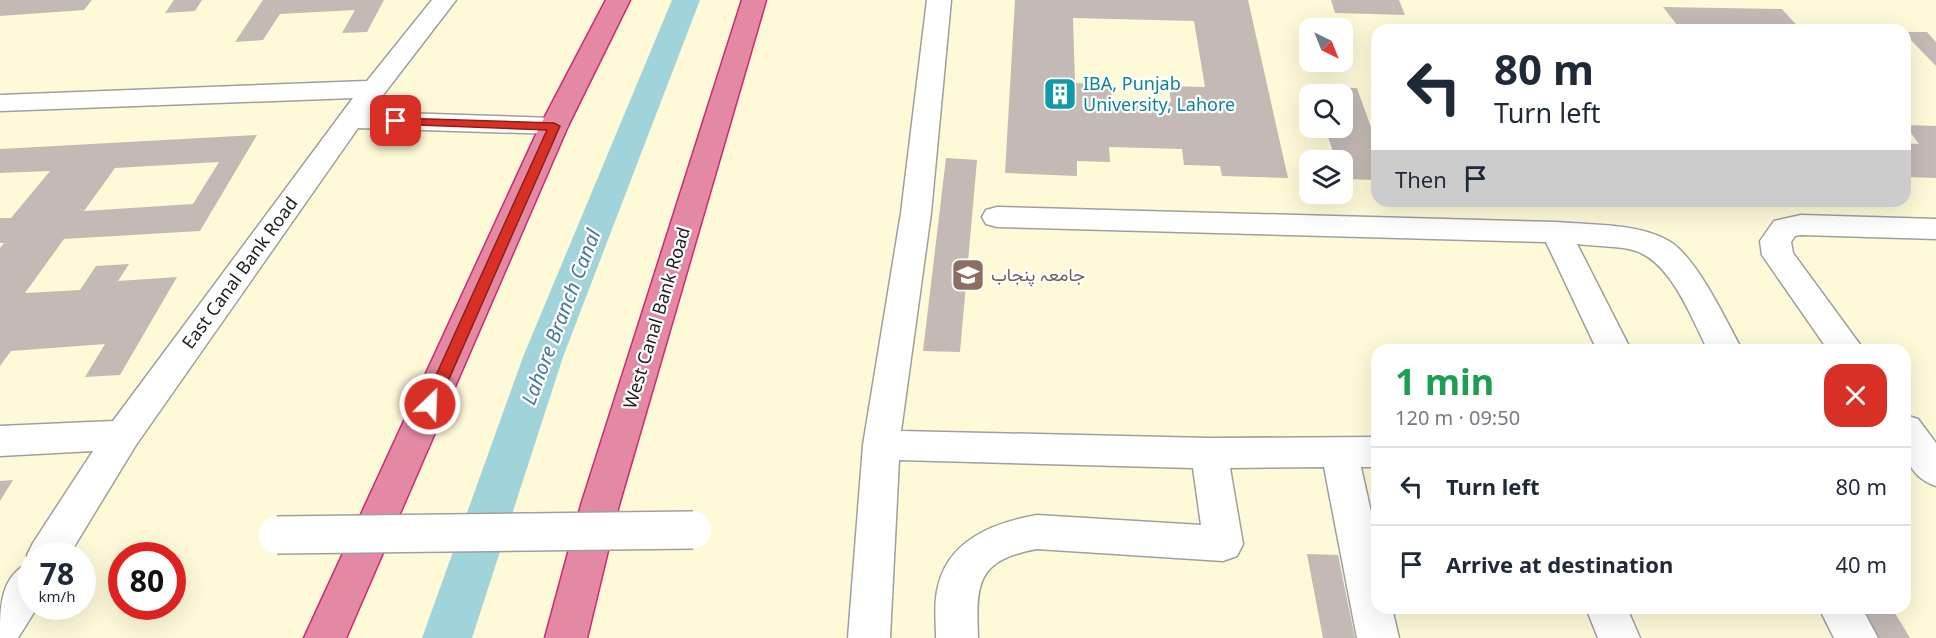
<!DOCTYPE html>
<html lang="en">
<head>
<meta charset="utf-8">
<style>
  body { margin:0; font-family:"Noto Sans",Vazirmatn,sans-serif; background:#f6f6f7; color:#1f2937; height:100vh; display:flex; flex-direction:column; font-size:22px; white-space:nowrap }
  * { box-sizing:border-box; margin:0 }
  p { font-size:20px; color:#747a83 }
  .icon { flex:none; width:33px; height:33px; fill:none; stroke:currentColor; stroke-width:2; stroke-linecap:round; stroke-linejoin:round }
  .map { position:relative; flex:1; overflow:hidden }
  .drawer { position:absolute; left:1371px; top:344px; width:540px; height:270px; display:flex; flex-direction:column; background:#fff; border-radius:18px; box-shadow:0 6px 24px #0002 }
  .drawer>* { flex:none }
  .hud { position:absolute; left:1371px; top:24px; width:540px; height:183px; border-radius:18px; box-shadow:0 6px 24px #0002; background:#fff; color:#1f2937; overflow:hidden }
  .needle { width:39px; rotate:137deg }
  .fabs { position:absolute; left:1299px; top:18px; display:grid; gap:12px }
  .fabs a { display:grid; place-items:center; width:54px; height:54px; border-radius:12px; background:#fff; box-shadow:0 6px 24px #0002; font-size:30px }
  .speed { position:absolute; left:18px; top:542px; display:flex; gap:12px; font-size:30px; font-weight:700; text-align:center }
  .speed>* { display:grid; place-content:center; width:78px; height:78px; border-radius:50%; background:#fff; box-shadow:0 6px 24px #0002; line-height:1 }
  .speed small { font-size:15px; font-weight:400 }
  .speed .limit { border:9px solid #d22; background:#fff; color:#111 }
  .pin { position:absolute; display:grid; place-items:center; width:51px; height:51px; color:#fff; margin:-26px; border-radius:12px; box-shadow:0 3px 9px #0006 }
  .me { position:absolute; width:66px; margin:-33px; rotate:24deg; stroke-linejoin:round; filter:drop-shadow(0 0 4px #0008) }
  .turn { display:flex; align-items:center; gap:21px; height:126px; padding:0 24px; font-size:27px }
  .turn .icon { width:78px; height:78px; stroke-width:2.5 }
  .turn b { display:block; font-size:42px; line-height:51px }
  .then { display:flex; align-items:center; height:57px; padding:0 24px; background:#0003; gap:12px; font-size:22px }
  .round { display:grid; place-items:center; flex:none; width:63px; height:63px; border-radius:18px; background:#f6f6f7 }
  .head { display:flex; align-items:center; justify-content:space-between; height:102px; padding:0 24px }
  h1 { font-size:36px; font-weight:700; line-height:45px; color:#1e9e55 }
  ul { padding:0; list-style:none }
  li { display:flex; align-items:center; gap:18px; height:78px; padding:0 24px; border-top:2px solid #e0e1e3 }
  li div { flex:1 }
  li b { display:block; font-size:22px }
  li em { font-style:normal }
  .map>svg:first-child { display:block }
  .education { fill:#fefad8; fill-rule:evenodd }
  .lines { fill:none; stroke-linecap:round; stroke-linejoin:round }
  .canal { fill:#a1d3da; fill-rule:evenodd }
  .building { fill:#c4b9b4; fill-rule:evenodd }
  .minor-casing { stroke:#9f9f9f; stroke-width:3 }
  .highway-casing { stroke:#d02875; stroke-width:3 }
  .minor { fill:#fff; fill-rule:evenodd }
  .highway { fill:#e389a4; fill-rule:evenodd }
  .minor-bridge-casing { stroke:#9f9f9f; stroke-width:40; stroke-linecap:butt }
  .minor-bridge { stroke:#fff; stroke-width:37 }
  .route { fill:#d93025; stroke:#8d1f18; stroke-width:1.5 }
  .labels { text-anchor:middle; stroke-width:4.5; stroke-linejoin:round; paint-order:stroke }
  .culture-label { font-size:18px; fill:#0d838f; stroke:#fff; text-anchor:start }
  .street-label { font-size:18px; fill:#1b1b1b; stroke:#fff }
  .education-label { font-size:18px; fill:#785e54; stroke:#fff; text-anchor:start }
  .water-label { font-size:20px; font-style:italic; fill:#457898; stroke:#fff }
</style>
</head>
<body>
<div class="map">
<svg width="1936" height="638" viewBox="0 0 1936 638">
  <rect width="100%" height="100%" fill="#ece7e0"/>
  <path class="education" d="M0,0h1936v638h-1936zM1310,28h32v34h-32zM1377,30h528v171h-528zM1310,94h32v34h-32zM1310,160h32v34h-32zM1377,350h528v258h-528zM32,555h50v51h-50zM122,555h50v51h-50z"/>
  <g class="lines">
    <path class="canal" d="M672,0h28l-137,357 -91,281h-50l101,-281z"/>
  </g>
  <g class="building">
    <path d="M0,0h92l-8,10 -84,6z"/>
    <path d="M174,0h28l-7,11 -30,2z"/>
    <path d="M263,0h121l-17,32 -25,1 13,-23 -75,4 -17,26 -28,2z"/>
    <path d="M1015,0h233l40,178 -66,-2 -2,-10 -36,-1 -2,-16 -73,-2 1,15 -33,-1v15l-72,-3zM1073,18l121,3 11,66 -36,-1 2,16 -59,-1 -1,-16 -36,-2z"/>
    <path d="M1331,0h68l6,15 -70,-2z"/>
    <path d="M1663,7l119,2 19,21h-120z"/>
    <path d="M1905,32h22l9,10v24l-31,-32z"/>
    <path d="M1313,87l44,1 16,45h4v47l-35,-1v-19h-6l-11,-32h17v-34h-27z"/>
    <path d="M1905,125l31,1v52l-31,-1v-34l14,1z"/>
    <path d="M257,135l-57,96 -136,8 -39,54 55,-3 16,-24 33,-2 -11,17 59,-4 -57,98 -35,2 20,-33 -94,7 -11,15v-118l4,-5h-4v-25h11l39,-47 -50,2v-24zM219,162l-26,42 -109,7 31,-43z"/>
    <path d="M946,158l31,2 -17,192 -37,-1z"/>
    <path d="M13,480l-13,21v-20z"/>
    <path d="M1307,554l31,1 17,83h-32z"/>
    <path d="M1861,608h31l18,30h-32z"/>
  </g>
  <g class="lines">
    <defs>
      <g id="minor">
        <path d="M432,0h24l-86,112 184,6 10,2 4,6 -4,6 -10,2 -196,-6 -222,317 -67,110h-37v51h6l-20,32h-18c0,-31 0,-63 31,-76l-4,-7 6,-12 60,-92 -93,5v-30l113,-5 240,-323 -353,13v-16l367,-14z"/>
        <path d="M927,0h24l-20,213 -30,218 308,7 168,-1v30h-16l16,72v69h15l7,30h-42l-33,-171 -94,1 13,76 -6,12 -14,5 -186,-12c-61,11 -61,35 -59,89h-42c0,-15 -2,-31 1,-47 9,-50 55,-68 100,-76l164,10 -8,-57 -294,-8 -9,178h-42l15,-193 38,-232z"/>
        <path d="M997,207l559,15c34,3 87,1 116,21 26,18 54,77 70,107h-34c-18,-34 -38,-93 -79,-101 -16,-3 -35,-3 -52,-5l54,106h-34l-51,-108 -549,-15 -11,-3 -4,-7 4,-7z"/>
        <path d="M1801,215l135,4v20l-135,-4 -6,1 -4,6 2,11 71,97h-36l-66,-95 -2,-14 14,-20z"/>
        <path d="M1905,415l13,4 18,24v43c-35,-12 -31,-41 -31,-71z"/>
        <path d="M1586,608h41l13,30h-42z"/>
        <path d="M1819,608h43l16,30h-44z"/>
      </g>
      <g id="highway">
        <path d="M606,0h24l-62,126 -222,512h-42l236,-512z"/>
        <path d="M742,0h24l-147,505 -32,133h-42l36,-133z"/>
      </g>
    </defs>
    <use href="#minor" class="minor-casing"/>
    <use href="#highway" class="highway-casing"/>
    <use href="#minor" class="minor"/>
    <use href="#highway" class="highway"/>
    <defs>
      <path id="minor-bridge" d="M277,535l416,-5"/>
    </defs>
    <use href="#minor-bridge" class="minor-bridge-casing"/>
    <use href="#minor-bridge" class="minor-bridge"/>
  </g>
  <path class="route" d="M396,118l158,5 6,3 -122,278 -3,4h-10l-2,-4 124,-274 -155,-6v-5z"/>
  <defs>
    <symbol id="building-square" viewBox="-11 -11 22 22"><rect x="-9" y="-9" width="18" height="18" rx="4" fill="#0f9aa8" stroke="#fff"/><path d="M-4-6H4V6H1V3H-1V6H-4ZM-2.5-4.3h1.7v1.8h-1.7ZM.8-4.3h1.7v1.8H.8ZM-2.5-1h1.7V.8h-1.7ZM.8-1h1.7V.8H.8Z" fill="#fff"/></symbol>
    <symbol id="university-square" viewBox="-11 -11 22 22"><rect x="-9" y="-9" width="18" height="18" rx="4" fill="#8d6e63" stroke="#fff"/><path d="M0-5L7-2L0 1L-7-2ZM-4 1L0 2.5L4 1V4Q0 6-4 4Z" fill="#fff"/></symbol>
  </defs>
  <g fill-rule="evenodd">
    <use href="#building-square" x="1041" y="75" width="38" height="38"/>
    <use href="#university-square" x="949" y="256" width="38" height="38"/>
  </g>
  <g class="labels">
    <g class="culture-label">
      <text x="1083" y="90">IBA, Punjab<tspan x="1083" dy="21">University, Lahore</tspan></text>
    </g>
    <g class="street-label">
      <text transform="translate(240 273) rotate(-54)" y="6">East Canal Bank Road</text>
      <text transform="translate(657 318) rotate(-73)" y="6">West Canal Bank Road</text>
    </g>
    <g class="education-label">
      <text x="991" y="281">جامعہ پنجاب</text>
    </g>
    <g class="water-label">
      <text transform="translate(561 317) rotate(-69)" y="7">Lahore Branch Canal</text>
    </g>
  </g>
</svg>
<div class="fabs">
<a><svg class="needle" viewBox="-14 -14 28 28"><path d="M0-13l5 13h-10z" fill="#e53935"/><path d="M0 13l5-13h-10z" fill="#747a83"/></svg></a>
<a><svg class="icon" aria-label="search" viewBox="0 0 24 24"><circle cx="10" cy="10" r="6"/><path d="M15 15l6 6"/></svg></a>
<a><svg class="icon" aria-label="layers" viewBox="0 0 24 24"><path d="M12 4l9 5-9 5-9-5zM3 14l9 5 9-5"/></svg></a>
</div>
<div class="speed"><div>78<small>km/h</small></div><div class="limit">80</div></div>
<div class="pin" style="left:396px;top:121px;background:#d93025"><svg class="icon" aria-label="arrive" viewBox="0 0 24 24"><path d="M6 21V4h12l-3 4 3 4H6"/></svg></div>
<svg class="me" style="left:430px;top:404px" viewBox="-20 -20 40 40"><circle r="17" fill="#d93025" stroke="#fff" stroke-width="3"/><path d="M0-11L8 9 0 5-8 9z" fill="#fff"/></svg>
<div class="hud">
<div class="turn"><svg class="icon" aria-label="left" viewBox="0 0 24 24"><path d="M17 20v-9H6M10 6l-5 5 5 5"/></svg><div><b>80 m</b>Turn left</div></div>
<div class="then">Then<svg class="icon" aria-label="arrive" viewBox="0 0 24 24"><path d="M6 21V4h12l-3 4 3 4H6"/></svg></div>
</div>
<section class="drawer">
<div class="head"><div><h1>1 min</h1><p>120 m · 09:50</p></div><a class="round" style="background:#d93025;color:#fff"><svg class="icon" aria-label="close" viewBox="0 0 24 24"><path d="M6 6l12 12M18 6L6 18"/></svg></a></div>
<ul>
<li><svg class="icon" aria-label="left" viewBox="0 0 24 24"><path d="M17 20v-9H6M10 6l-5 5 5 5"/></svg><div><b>Turn left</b></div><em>80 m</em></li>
<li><svg class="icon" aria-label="arrive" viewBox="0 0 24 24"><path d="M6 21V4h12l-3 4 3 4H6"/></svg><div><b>Arrive at destination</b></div><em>40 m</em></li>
</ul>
</section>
</div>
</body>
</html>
